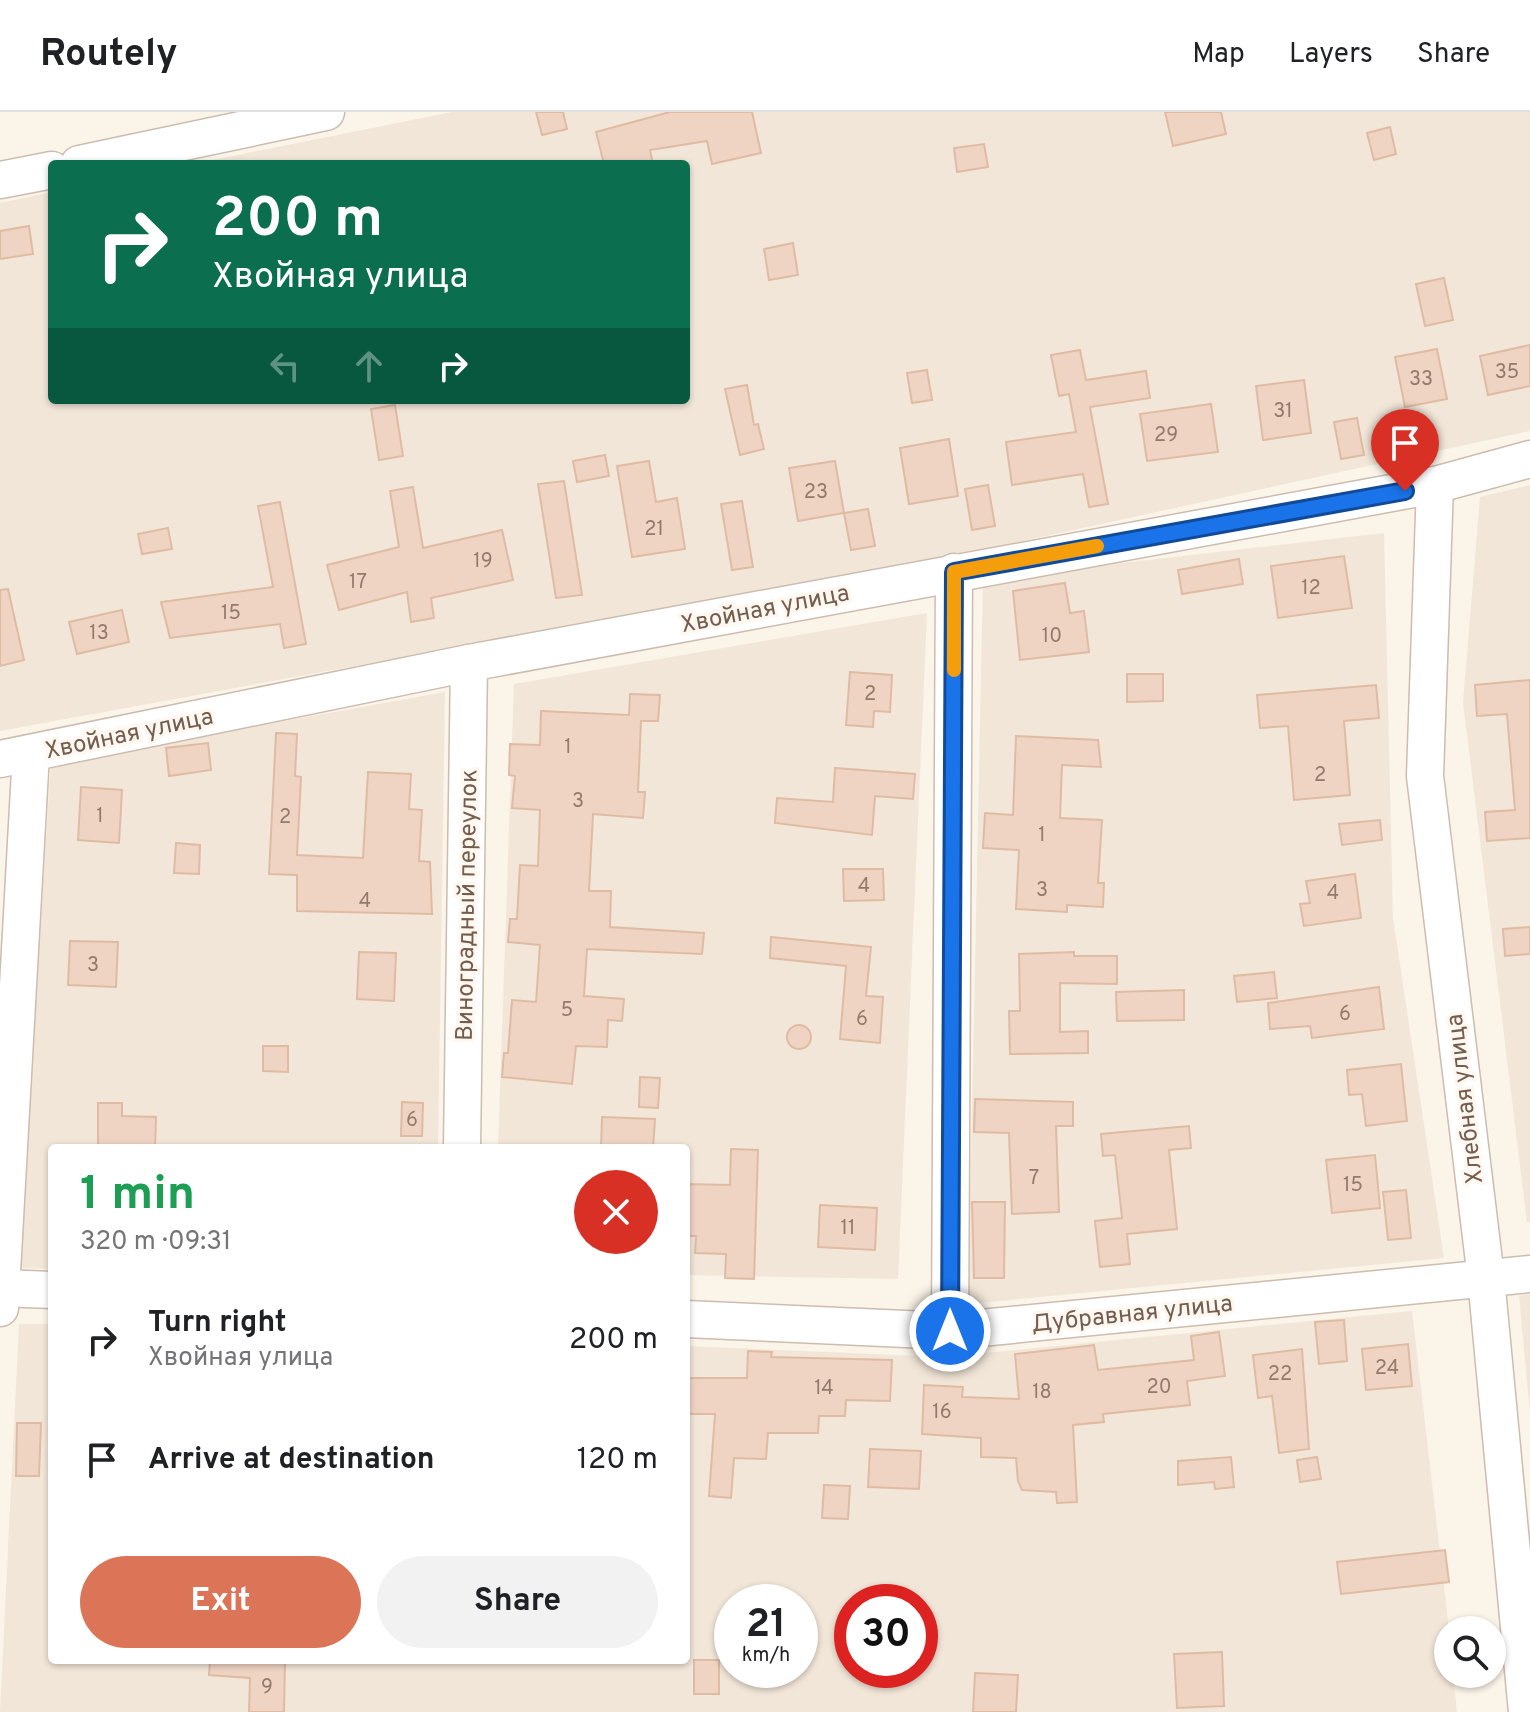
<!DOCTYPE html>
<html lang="en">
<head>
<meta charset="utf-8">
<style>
  body { margin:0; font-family:Overpass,sans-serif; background:#f2f2f2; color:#202124; height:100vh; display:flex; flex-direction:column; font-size:30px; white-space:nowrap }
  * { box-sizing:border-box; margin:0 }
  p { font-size:26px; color:#757577 }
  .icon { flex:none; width:44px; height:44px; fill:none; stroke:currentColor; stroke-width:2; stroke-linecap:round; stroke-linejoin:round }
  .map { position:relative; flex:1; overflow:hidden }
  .panel { position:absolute; left:48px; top:1032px; width:642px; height:520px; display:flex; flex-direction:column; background:#fff; border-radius:8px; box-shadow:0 2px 6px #0004 }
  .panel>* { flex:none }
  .hud { position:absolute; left:48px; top:48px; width:642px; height:244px; border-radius:8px; box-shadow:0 2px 6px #0004; background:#0b6e4f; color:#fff; overflow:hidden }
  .buttons { position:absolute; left:1434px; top:1504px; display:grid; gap:16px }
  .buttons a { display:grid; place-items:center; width:72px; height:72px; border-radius:50%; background:#fff; box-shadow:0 2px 6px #0004; font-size:40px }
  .speed { position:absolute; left:714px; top:1472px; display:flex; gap:16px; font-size:40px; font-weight:700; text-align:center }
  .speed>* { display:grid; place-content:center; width:104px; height:104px; border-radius:50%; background:#fff; box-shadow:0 2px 6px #0004; line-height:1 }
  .speed small { font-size:20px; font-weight:400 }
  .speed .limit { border:12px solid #d22; background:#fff; color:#111 }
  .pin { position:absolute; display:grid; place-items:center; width:68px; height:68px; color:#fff; margin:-82px -34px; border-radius:50% 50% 50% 0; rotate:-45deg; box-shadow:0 0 8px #0007 }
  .pin .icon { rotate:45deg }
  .me { position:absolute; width:88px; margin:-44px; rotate:0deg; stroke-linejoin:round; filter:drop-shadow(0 0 6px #0008) }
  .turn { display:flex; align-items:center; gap:28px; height:168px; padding:0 32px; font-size:36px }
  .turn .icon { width:104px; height:104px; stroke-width:2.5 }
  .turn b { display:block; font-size:56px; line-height:68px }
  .lanes { display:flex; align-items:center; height:76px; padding:0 32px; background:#0003; justify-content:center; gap:40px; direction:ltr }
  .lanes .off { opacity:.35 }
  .round { display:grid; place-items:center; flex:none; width:84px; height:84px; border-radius:42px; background:#f2f2f2 }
  .headline { display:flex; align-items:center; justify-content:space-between; height:136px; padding:0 32px }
  h1 { font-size:48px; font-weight:700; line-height:60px; color:#1e9e55 }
  .action { display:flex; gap:16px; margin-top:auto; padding:16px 32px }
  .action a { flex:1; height:92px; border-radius:48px; background:#dc7557; color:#fff; font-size:32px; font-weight:700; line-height:92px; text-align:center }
  .action a+a { background:#f2f2f2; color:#202124 }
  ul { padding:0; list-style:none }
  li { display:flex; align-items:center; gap:24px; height:120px; padding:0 32px }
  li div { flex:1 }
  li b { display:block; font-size:30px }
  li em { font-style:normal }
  header { display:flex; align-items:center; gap:48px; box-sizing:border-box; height:112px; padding:0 40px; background:#fff; border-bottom:2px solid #e0e0e0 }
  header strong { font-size:38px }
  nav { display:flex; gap:44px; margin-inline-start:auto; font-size:28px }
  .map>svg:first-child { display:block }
  .residential { fill:#f2e6d8; fill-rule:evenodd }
  .building { fill:#efd4c3; stroke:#e0bba4; stroke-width:2 }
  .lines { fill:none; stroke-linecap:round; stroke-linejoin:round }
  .minor-casing { stroke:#cdbcb0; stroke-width:39 }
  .minor { stroke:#fff; stroke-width:36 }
  .route-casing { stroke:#114b97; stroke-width:20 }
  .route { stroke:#1a73e8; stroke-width:14 }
  .slow { stroke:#f59e0b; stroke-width:14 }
  .labels { text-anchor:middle; stroke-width:7; stroke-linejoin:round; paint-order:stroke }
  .number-label { font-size:20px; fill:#937a6b }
  .street-label { font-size:24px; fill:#745c4e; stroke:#fef8f0 }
</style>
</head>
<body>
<header>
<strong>Routely</strong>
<nav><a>Map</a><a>Layers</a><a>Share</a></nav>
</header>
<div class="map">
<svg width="1530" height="1600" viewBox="0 0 1530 1600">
  <rect width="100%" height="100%" fill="#fbf4e9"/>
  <g class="residential">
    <path d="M452,0h1078v319l-595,129 -935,171v-528l52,-11v208h634v-236h-493z"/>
    <path d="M1530,373v737h-3l-64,-520 17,-205z"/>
    <path d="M1384,421l9,385 51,340 -476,46 15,-725z"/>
    <path d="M927,501l-29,666 -212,-4v-127h-188l16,-464z"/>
    <path d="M445,580l-7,456h-386v121l-34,-1 33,-505z"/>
    <path d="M1530,1182v119l-11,-117z"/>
    <path d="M1412,1199l37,319 -1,44h5l4,38h-1457l19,-388h33v336h634v-314l258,11zM732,1490h68v68h-68zM852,1490h68v68h-68z"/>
  </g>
  <g class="building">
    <path d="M536,0h27l4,17 -25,6z"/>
    <path d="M670,0h82l9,41 -49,11 -5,-23 -57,9 3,14h-49l-8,-32z"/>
    <path d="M1165,0h56l5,22 -53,12z"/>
    <path d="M1390,15l6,27 -22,6 -7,-27z"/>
    <path d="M984,32l4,23 -31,5 -3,-24z"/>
    <path d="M29,114l4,28 -33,5v-28z"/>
    <path d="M793,131l5,32 -29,5 -5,-31z"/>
    <path d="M1444,166l9,42 -28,6 -9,-42z"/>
    <path d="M1530,233v41l-42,9 -8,-39z"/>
    <path d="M1437,237l10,50 -42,8 -10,-50z"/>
    <path d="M1080,238l6,30 60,-9 4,27 -60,9 18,97 -19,3 -6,-33 -71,11 -6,-43 70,-10 -7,-38 -10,2 -8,-41z"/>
    <path d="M927,258l5,30 -20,3 -5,-30z"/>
    <path d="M1304,268l7,53 -48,7 -7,-54z"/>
    <path d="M747,273l7,40 4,-1 6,25 -24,6 -15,-66z"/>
    <path d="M1211,292l7,48 -71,9 -7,-47z"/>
    <path d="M395,293l8,51 -24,4 -8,-51z"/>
    <path d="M1357,306l7,37 -23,4 -7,-37z"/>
    <path d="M949,327l9,57 -49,8 -9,-56z"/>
    <path d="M605,343l4,21 -32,6 -4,-21z"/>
    <path d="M649,349l7,41 21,-4 8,51 -53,8 -15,-91z"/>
    <path d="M835,349l9,52 -46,8 -9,-53z"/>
    <path d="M564,369l18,114 -26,3 -18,-114z"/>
    <path d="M988,373l7,41 -23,4 -7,-41z"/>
    <path d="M413,375l10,61 79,-18 11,50 -82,18 3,20 -23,4 -4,-30 -68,18 -12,-45 72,-18 -9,-56z"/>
    <path d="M742,389l11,66 -21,3 -11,-66z"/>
    <path d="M280,390l26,142 -22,4 -4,-24 -110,14 -9,-36 112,-15 -15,-81z"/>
    <path d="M868,397l7,37 -24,4 -7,-37z"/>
    <path d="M168,416l4,21 -30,5 -4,-20z"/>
    <path d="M1344,444l8,52 -74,10 -7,-52z"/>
    <path d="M1239,447l4,25 -61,10 -4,-24z"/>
    <path d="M1065,471l5,30 14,-2 5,41 -69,8 -7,-69z"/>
    <path d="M8,477l16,71 -24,6v-76z"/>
    <path d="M122,498l7,32 -52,12 -8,-32z"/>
    <path d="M850,560l42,3 -2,37 -16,-1 -1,16 -27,-2z"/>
    <path d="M1127,562h36v27l-36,1z"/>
    <path d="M1530,568v158l-43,3 -2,-29 30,-2 -8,-96 -30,2 -2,-31z"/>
    <path d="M1376,573l3,33 -35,3 6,74 -56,5 -6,-74 -28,2 -3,-33z"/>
    <path d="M630,582l30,1 -2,26h-17l-3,71h7l-2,26 -50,-4 -4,77h22l-1,36 94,6 -2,21 -115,-5 -3,47 40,3 -2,22 -14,-1 -1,27 -31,-1 -4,38 -70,-7 2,-24h4l4,-53 24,2 4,-57 -32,-3 2,-23h7l3,-54 18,1 2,-56 -28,-2 3,-32 -6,-1 1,-31 30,1 1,-34 88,4z"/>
    <path d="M276,621l21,1 -2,42 6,1 -4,78 66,3 5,-86 43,2 -2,35 13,1 -3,51 11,1 2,52 -135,-3v-36l-28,-1z"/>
    <path d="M1016,624l82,4 3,27 -39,-2 -2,53 42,2 -4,63h6l-1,24 -36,-2v7l-51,-3 3,-59 -36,-2 2,-35 28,2z"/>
    <path d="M208,631l3,27 -42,6 -3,-28z"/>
    <path d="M835,656l80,6 -2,25 -38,-3 -3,39 -97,-12 2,-25 56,4z"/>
    <path d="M81,675l41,3 -3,53 -41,-3z"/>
    <path d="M1380,708l2,20 -40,5 -3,-21z"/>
    <path d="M176,731l24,2 -1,29 -25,-1z"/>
    <path d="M843,757h40l1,31 -40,1z"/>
    <path d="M1355,762l6,44 -57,8 -4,-22 10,-1 -4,-22z"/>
    <path d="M1530,815v27l-25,2 -2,-27z"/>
    <path d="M771,825l100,10 -5,49 17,1 -3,46 -40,-4 6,-73 -76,-8z"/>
    <path d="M70,829l48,1 -2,45 -48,-2z"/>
    <path d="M359,840l37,1 -2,48 -37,-2z"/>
    <path d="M1074,840v4h43v28l-57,-1v49l28,-1v22l-78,1 -1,-43h11l-1,-57z"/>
    <path d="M1274,860l3,26 -40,4 -3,-26z"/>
    <path d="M1379,875l5,42 -72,9 -2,-12 -40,3 -2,-26z"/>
    <path d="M1184,878v30l-67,1 -1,-29z"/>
    <circle cx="799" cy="925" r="12"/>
    <path d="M263,934h25v26l-25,-1z"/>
    <path d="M1401,952l6,57 -41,5 -4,-32 -13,1 -2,-25z"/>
    <path d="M640,965l20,1 -2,30 -19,-1z"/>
    <path d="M975,987l98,3v24h-17l3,86 -47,2 -3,-81 -35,-1z"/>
    <path d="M402,990l21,1 -1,33h-21z"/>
    <path d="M98,991h24v13l34,1 -1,31 -57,-3z"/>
    <path d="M602,1005l53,2 -2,29h-52z"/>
    <path d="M1189,1014l2,22 -22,2 8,79 -50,5 3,30 -30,3 -5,-46 27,-3 -7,-63 -12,1 -2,-22z"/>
    <path d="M731,1037l27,1 -4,129 -29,-1 1,-24 -31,-1 1,-17h-10v-52l44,1z"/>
    <path d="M1375,1043l5,53 -48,5 -6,-53z"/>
    <path d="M1406,1078l5,48 -23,2 -5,-48z"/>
    <path d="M972,1090h33l-1,76h-30z"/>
    <path d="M820,1093l57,3 -2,42 -57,-3z"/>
    <path d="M1344,1208l3,41 -28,3 -4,-42z"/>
    <path d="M1219,1220l6,44 -38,5 3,24 -87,9 1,8 -31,3 4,77 -20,1 -1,-11 -34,-2 -4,-9 -2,-23 -35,-1v-19l-59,-4 2,-49 39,2 -1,10 57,2 -4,-45 79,-9 4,25 96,-10 -3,-24z"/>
    <path d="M1408,1232l4,42 -46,4 -4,-41z"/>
    <path d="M1302,1237l7,100 -30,4 -7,-57 -14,2 -5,-43z"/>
    <path d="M748,1239l24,1 -1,5 121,3 -2,41 -44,-1 -1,16h-26l-1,17h-50l-2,26 -32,-1 -3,40 -22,-2 6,-82h-29v-36h61z"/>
    <path d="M17,1311h24l-2,53h-23z"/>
    <path d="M870,1337l51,2 -2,38 -51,-2z"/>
    <path d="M1231,1345l3,30 -19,2 -1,-7 -36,3v-24z"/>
    <path d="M1317,1345l4,22 -21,3 -3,-22z"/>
    <path d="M824,1373l26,1 -2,33 -26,-1z"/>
    <path d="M1445,1438l4,32 -108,12 -4,-32z"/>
    <path d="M1222,1540l2,54 -47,2 -3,-54z"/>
    <path d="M210,1548h75l-1,52h-35l1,-34 -41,-3z"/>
    <rect x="694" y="1548" width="25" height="34"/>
    <path d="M975,1561l43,2 -2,37h-43z"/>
  </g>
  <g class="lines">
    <defs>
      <g id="minor">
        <path d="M79,52l247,-52"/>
        <path d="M0,68l52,-10"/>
        <path d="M1435,373l-10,291 61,502 41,434"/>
        <path d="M0,647l469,-96 966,-178 95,-26"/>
        <path d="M462,1036l7,-485"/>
        <path d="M1,1176l51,2"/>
        <path d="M0,1196l31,-555"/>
        <path d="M686,1207l264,12 580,-57"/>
        <path d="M950,1219l4,-759"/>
      </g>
    </defs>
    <use href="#minor" class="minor-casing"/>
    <use href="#minor" class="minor"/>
  </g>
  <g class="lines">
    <defs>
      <path id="route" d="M950,1219l4,-759 451,-81"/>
    </defs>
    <use href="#route" class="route-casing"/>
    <use href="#route" class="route"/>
    <path class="slow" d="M954,558v-98l143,-26"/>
  </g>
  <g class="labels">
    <g class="number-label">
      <text x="1507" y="266">35</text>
      <text x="1421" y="273">33</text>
      <text x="1283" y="305">31</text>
      <text x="1166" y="329">29</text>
      <text x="816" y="386">23</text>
      <text x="654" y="423">21</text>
      <text x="483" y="455">19</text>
      <text x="358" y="476">17</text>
      <text x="1311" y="482">12</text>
      <text x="231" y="507">15</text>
      <text x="99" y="527">13</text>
      <text x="1052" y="530">10</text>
      <text x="870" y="588">2</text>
      <text x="568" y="641">1</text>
      <text x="1320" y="669">2</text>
      <text x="578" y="695">3</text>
      <text x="100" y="710">1</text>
      <text x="285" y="711">2</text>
      <text x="1042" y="729">1</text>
      <text x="864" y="780">4</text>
      <text x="1042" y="784">3</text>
      <text x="1333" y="787">4</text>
      <text x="365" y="795">4</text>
      <text x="93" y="859">3</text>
      <text x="567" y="904">5</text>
      <text x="1345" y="908">6</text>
      <text x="862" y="913">6</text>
      <text x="412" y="1014">6</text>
      <text x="1034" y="1072">7</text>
      <text x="1353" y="1079">15</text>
      <text x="848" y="1122">11</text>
      <text x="1387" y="1262">24</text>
      <text x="1280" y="1268">22</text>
      <text x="1159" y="1281">20</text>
      <text x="824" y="1282">14</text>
      <text x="1042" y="1286">18</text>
      <text x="942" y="1306">16</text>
      <text x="267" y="1581">9</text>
    </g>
    <g class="street-label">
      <text transform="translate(765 496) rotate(-11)" y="8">Хвойная улица</text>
      <text transform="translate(129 621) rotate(-12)" y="8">Хвойная улица</text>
      <text transform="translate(466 793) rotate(-89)" y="8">Виноградный переулок</text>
      <text transform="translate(1464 987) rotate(-97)" y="8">Хлебная улица</text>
      <text transform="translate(1132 1201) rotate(-6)" y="8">Дубравная улица</text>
    </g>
  </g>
</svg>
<div class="buttons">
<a><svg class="icon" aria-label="search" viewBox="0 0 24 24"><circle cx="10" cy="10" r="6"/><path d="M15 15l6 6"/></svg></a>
</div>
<div class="speed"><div>21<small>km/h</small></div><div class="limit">30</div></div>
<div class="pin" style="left:1405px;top:379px;background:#d93025"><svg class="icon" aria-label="arrive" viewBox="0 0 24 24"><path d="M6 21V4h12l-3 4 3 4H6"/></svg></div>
<svg class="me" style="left:950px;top:1219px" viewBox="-20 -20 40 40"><circle r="17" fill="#1a73e8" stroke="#fff" stroke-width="3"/><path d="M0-11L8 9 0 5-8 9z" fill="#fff"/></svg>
<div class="hud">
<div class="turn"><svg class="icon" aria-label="right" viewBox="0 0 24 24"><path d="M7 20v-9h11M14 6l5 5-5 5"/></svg><div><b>200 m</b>Хвойная улица</div></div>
<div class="lanes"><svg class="icon off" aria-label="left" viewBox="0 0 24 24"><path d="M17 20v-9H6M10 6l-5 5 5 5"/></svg><svg class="icon off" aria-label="ahead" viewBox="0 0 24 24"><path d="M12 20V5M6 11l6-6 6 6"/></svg><svg class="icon" aria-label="right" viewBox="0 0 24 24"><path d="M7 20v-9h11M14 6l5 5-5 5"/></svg></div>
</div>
<section class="panel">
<div class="headline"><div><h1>1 min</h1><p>320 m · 09:31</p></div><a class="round" style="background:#d93025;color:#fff"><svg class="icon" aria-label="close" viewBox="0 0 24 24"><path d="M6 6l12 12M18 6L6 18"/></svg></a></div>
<ul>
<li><svg class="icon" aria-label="right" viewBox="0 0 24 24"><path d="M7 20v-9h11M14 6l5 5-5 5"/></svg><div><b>Turn right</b><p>Хвойная улица</p></div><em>200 m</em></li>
<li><svg class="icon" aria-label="arrive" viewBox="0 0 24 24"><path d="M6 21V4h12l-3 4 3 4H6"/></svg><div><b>Arrive at destination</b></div><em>120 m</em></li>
</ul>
<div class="action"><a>Exit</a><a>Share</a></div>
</section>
</div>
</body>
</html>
